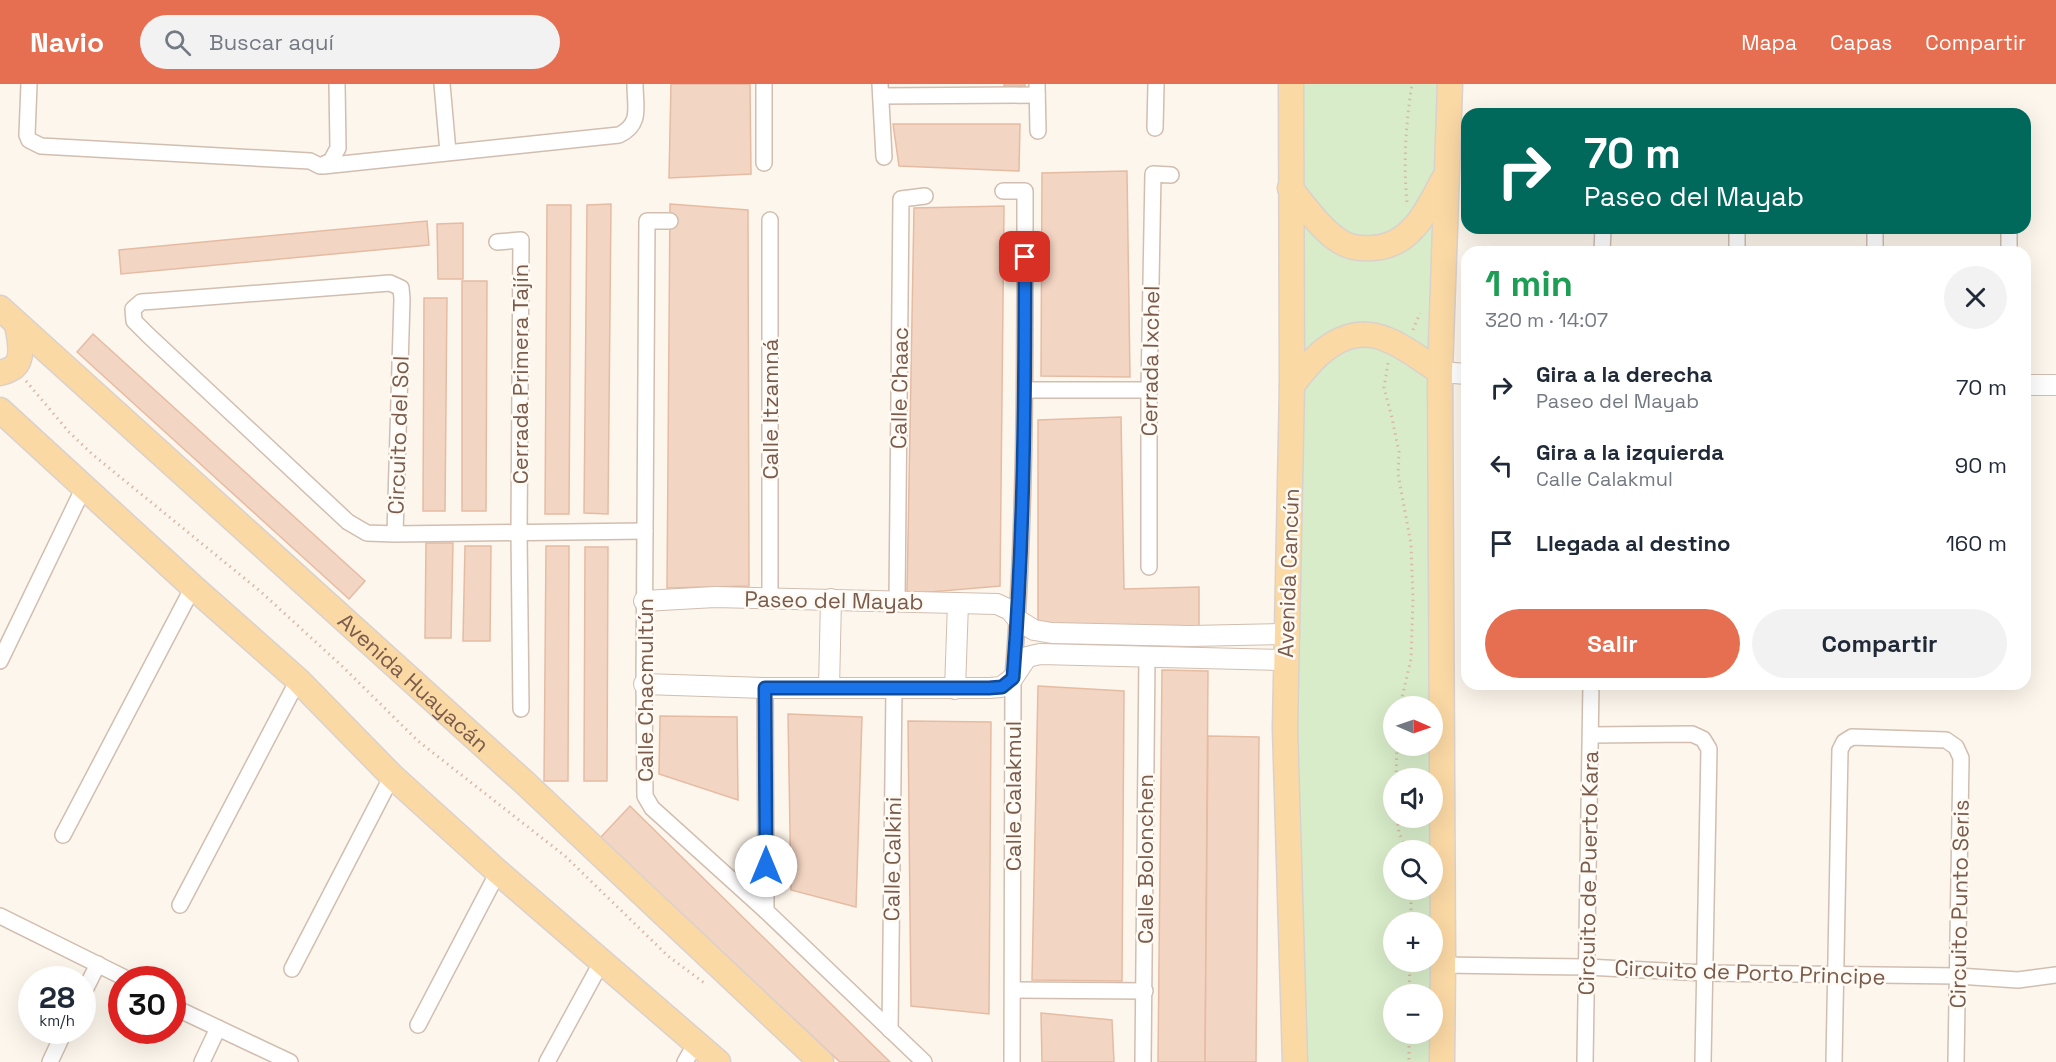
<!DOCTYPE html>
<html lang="es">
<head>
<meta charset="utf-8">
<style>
  body { margin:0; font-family:"Space Grotesk",sans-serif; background:#f2f2f3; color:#1f2937; height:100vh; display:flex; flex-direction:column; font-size:22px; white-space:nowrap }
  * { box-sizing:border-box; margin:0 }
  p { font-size:20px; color:#747a83 }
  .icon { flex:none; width:33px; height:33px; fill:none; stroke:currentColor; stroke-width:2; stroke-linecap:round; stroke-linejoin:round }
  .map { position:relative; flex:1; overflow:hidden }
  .side { position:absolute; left:1461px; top:162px; width:570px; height:444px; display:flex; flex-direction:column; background:#fff; border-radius:18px; box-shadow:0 6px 24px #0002 }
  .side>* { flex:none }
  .top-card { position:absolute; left:1461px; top:24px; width:570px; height:126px; border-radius:18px; box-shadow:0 6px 24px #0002; background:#00695c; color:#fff; overflow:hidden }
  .needle { width:39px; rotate:92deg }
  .controls { position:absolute; left:1383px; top:612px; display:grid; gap:12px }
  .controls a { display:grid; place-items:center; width:60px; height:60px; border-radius:50%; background:#fff; box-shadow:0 6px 24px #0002; font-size:30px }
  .speed { position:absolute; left:18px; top:882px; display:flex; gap:12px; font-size:30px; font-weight:700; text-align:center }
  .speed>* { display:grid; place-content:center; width:78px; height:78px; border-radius:50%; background:#fff; box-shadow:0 6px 24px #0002; line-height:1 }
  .speed small { font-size:15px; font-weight:400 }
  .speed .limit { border:9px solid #d22; background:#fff; color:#111 }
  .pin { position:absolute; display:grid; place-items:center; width:51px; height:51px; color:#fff; margin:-26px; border-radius:12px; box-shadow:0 3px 9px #0006 }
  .me { position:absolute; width:66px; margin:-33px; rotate:0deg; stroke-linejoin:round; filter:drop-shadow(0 0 4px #0008) }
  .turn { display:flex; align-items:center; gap:21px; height:126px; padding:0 24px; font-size:27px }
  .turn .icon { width:78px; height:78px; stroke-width:2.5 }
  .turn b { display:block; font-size:42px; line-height:51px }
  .round { display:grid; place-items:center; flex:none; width:63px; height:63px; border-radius:32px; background:#f2f2f3 }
  .summary { display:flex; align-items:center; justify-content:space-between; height:102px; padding:0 24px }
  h1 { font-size:36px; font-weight:600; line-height:45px; color:#1e9e55 }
  .primary-button { display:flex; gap:12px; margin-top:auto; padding:12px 24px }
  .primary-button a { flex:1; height:69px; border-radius:36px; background:#e76f51; color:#fff; font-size:24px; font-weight:600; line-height:69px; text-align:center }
  .primary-button a+a { background:#f2f2f3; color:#1f2937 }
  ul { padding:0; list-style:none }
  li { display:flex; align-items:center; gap:18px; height:78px; padding:0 24px }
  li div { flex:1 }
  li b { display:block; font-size:22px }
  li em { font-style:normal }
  header { display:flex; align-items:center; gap:36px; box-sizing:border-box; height:84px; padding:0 30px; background:#e76f51; color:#fff }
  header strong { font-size:28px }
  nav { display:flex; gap:33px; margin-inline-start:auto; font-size:21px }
  .search { width:420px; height:54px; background:#f2f2f3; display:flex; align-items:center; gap:15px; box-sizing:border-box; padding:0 21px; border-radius:33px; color:#747a83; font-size:22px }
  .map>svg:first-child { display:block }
  .green { fill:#d8ecc9; fill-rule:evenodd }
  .building { fill:#f3d5c3; stroke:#e6bba3; stroke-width:1.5 }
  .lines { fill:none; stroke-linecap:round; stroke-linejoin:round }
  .minor-casing { stroke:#d1beb0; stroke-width:18 }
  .tertiary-casing { stroke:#d1beb0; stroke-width:22 }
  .primary-casing { stroke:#dad1cd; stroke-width:27 }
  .path { stroke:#d9b8a5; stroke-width:3; stroke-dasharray:1.5 4.5; stroke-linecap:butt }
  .minor { stroke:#fff; stroke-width:15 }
  .tertiary { stroke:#fff; stroke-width:20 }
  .primary { stroke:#fbd9a5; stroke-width:24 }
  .route-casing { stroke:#114b97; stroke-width:15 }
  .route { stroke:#1a73e8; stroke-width:10 }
  .labels { text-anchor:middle; stroke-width:5; stroke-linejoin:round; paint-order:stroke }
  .street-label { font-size:22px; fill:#7a5c4d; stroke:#fffaf3 }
</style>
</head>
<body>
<header>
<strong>Navio</strong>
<div class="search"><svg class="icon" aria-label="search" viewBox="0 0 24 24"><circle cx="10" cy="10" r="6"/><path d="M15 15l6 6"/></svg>Buscar aquí</div>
<nav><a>Mapa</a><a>Capas</a><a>Compartir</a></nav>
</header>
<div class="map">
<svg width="2056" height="978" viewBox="0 0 2056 978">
  <rect width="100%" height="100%" fill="#fdf6ec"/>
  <path class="green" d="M1291,0h159l-10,978h-135l-20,-334zM1394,622h38v40h-38zM1394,694h38v40h-38zM1394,766h38v40h-38zM1394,838h38v40h-38zM1394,910h38v40h-38z"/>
  <g class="building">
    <path d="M671,0h79l1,90 -82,4z"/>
    <rect x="1004" y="0" width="21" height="2"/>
    <path d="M893,40h127l-1,47 -120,-5z"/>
    <path d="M1127,87l3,206 -89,-1 1,-203z"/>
    <path d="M611,120l-3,310 -24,-1 3,-308z"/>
    <path d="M670,120l78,6 1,376 -82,2z"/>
    <path d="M547,121h24l-2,309h-24z"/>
    <path d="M1004,122l-4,380 -93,8 7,-386z"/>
    <path d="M427,137l2,24 -308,29 -2,-24z"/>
    <path d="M463,139v56h-25l-1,-55z"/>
    <path d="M462,197h25l-1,230h-24z"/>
    <path d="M424,214h23l-2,213h-22z"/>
    <path d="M93,250l272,247 -16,18 -272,-247z"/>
    <path d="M1121,333l3,172 75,-2v39l-161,1v-207z"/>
    <path d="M426,459h27l-2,95h-26z"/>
    <path d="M465,462h26l-1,95h-27z"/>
    <path d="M546,462h23l-1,235h-24z"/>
    <path d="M585,463h23l-1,234h-23z"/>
    <path d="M1162,586l46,1 -3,391h-47z"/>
    <path d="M1038,602l86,5 -2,290 -90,-1z"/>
    <path d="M788,630l74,3 -6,190 -65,-17z"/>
    <path d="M660,632l77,1 1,83 -79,-26z"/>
    <path d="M908,637l83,1 -2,292 -78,-8z"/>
    <path d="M1208,652l51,1 -3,325h-51z"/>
    <path d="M630,722l260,256h-50l-240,-224z"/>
    <path d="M1041,929l71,7 2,42h-72z"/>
  </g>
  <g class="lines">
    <defs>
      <g id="minor">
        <path d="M29,0l-2,51 2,5 12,6 269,15 10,5 11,-5 7,-13 -1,-64"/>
        <path d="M442,0l6,68"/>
        <path d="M880,0l4,73"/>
        <path d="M1037,0l1,47"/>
        <path d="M881,12l156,-1"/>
        <path d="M1155,44l1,-44"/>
        <path d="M764,79v-79"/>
        <path d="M323,82l296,-31c23,-11 16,-28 16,-51"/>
        <path d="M1003,107h22c0,162 1,325 -12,487l-1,384"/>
        <path d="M770,136v378"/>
        <path d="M670,137h-23l-3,463 1,112 7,12 114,103 158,151"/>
        <path d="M1737,144v24"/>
        <path d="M497,158l24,-2 -2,293 2,176"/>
        <path d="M1602,168l1,-24"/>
        <path d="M1875,168v-24"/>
        <path d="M2009,168v-24"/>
        <path d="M1025,306h124"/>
        <path d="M395,450l7,-235 -1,-11 -11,-5 -234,18 -15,1 -8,7 1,12 14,14 200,187 19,11 28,1 250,-3"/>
        <path d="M1149,483v-177l4,-216 18,1"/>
        <path d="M897,517l4,-402 24,-3"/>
        <path d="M0,577l84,-174"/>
        <path d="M765,604l1,223"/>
        <path d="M1591,651l101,-1 11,5 6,10 -6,313"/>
        <path d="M63,751l130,-248"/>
        <path d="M180,821l118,-225"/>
        <path d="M0,832l127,63"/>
        <path d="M1443,881l143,2 119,6 253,3 60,4 38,-5"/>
        <path d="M292,885l100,-193"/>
        <path d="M1013,906l132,1"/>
        <path d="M82,912l16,-32"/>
        <path d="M182,927l108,51"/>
        <path d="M418,941l80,-153"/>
        <path d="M890,946l4,-341"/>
        <path d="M50,978l15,-32"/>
        <path d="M202,978l16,-34"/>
        <path d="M547,978l55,-101"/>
        <path d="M685,978l11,-19"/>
        <path d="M1143,978l4,-406"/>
        <path d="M1585,978l6,-378"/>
        <path d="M1834,978l6,-312 4,-8 8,-5 94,3 10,7 5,11 -5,304"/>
      </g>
      <g id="tertiary">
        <path d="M1440,288l27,2"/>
        <path d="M2025,301h31"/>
        <path d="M644,517l71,-4 282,7 13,6 8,10 16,10 18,3 138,3 95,-2"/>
        <path d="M644,600l121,4h224l12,-1 12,-9 14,-21 13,-3 245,6"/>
        <path d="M829,604l2,-89"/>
        <path d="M955,605l3,-86"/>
      </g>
      <g id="primary">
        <path d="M1291,0l1,302 -7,342 10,334"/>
        <path d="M1290,104c15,18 31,42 51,54 10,6 21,7 32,6 38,-2 54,-37 70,-68"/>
        <path id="s1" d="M0,224l525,475 296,279"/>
        <path d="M0,289c4,-1 10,-3 14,-6 11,-9 5,-31 3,-43"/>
        <path d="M1292,302c22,-31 54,-65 96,-46 18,7 35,21 52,32"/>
        <path d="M0,326l193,177 105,93 94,96 106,96 220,190"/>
        <path d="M1442,978l1,-97 -3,-593 10,-288"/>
      </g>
    </defs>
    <use href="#minor" class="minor-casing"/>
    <use href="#tertiary" class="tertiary-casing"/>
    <use href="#primary" class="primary-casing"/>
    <g class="path">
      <path d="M1407,118c-4,-40 -1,-79 5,-118"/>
      <path d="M1413,246l7,-17"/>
      <path d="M1388,279l-4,25 8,30 7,34 -1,22 13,70 2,54 -2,61 -11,47"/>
      <path d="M26,297l43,51 23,22 168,137 83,76 75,74 147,115 103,100 39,29"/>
      <path d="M1396,694l1,-32"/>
      <path d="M1397,734l2,15 8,17"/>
      <path d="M1411,838v-32"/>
      <path d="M1409,910l1,-32"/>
      <path d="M1409,950v28"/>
    </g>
    <use href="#minor" class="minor"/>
    <use href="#tertiary" class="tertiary"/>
    <use href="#primary" class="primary"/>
  </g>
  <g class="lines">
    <defs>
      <path id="route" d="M766,782l-1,-178h224l13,-1 11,-9c11,-140 12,-280 12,-421"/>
    </defs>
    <use href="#route" class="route-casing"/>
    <use href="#route" class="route"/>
  </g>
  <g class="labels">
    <g class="street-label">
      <text transform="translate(1150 277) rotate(-89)" y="8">Cerrada Ixchel</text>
      <text transform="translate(520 290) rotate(-90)" y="8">Cerrada Primera Tajín</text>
      <text transform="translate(899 304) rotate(-89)" y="8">Calle Chaac</text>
      <text transform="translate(770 325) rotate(-90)" y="8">Calle Itzamná</text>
      <text transform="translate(398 351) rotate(-88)" y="8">Circuito del Sol</text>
      <text transform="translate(1288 489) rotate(-88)" y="8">Avenida Cancún</text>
      <text transform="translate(834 516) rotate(1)" y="8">Paseo del Mayab</text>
      <text dy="8" stroke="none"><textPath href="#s1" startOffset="558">Avenida Huayacán</textPath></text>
      <text transform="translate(645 606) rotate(-90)" y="8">Calle Chacmultún</text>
      <text transform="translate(1013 712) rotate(-90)" y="8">Calle Calakmul</text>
      <text transform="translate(892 775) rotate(-89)" y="8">Calle Calkini</text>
      <text transform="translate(1145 775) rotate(-90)" y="8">Calle Bolonchen</text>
      <text transform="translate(1588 789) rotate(-89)" y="8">Circuito de Puerto Kara</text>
      <text transform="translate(1959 820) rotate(-89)" y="8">Circuito Punto Seris</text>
      <text transform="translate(1750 888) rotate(2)" y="8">Circuito de Porto Principe</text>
    </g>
  </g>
</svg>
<div class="controls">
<a><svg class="needle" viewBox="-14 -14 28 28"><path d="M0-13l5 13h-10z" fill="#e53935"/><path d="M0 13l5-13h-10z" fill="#747a83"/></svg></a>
<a><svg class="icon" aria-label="sound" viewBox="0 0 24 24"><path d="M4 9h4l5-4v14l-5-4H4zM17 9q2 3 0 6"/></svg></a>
<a><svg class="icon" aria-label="search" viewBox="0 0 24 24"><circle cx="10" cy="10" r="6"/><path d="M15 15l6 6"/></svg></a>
<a>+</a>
<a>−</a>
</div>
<div class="speed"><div>28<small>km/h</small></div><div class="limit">30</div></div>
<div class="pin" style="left:1025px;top:173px;background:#d93025"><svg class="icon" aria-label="arrive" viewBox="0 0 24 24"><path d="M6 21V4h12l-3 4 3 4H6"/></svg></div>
<svg class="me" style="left:766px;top:782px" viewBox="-20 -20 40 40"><circle r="19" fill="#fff"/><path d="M0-13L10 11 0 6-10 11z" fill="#1a73e8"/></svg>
<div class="top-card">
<div class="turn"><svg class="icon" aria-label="right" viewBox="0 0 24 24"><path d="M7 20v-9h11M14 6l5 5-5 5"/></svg><div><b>70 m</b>Paseo del Mayab</div></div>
</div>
<section class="side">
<div class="summary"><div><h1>1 min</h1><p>320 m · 14:07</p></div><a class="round"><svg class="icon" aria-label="close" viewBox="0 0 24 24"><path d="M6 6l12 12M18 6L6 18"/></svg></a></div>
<ul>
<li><svg class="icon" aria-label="right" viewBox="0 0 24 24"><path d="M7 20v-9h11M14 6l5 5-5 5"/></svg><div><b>Gira a la derecha</b><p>Paseo del Mayab</p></div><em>70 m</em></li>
<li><svg class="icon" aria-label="left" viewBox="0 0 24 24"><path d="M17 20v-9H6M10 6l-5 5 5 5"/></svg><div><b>Gira a la izquierda</b><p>Calle Calakmul</p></div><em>90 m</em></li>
<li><svg class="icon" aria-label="arrive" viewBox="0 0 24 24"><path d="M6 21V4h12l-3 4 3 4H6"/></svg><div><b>Llegada al destino</b></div><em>160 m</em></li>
</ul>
<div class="primary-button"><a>Salir</a><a>Compartir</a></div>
</section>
</div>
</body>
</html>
